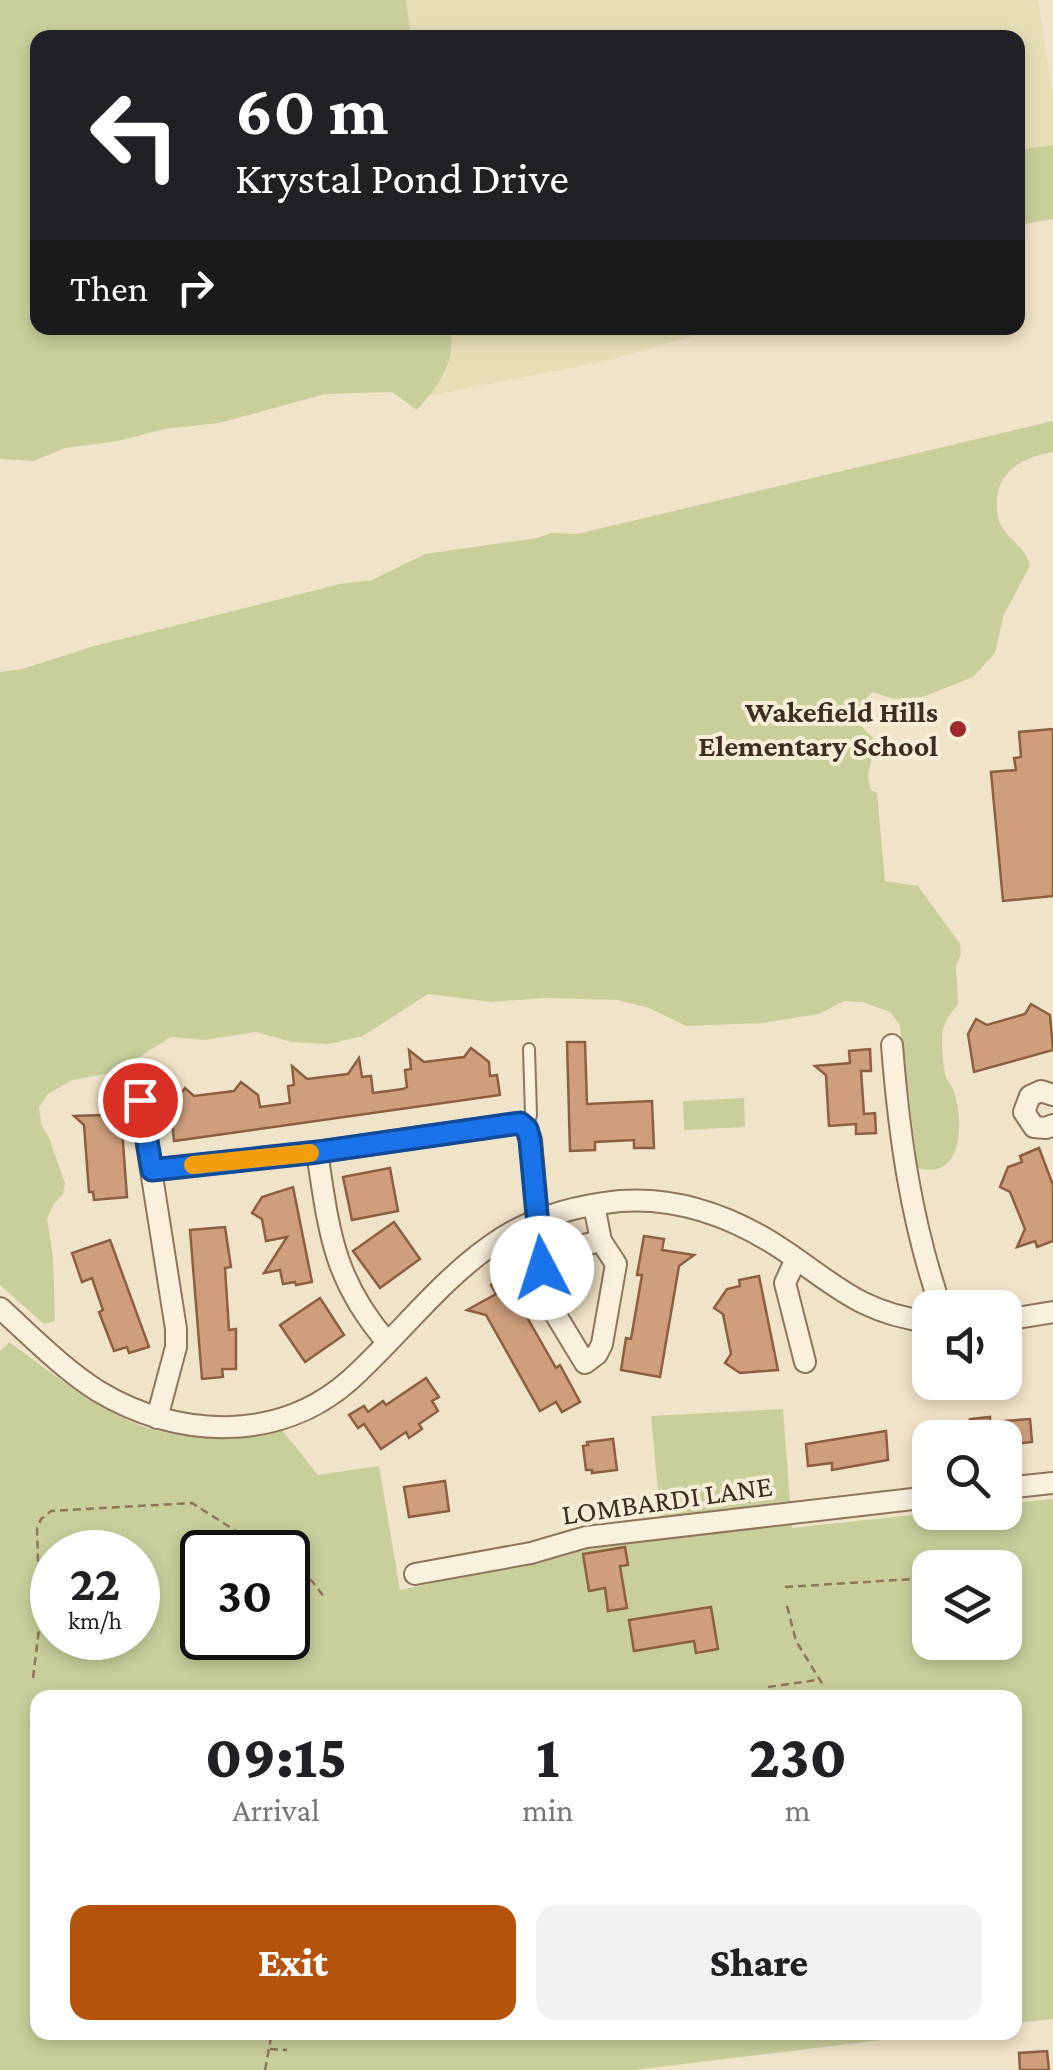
<!DOCTYPE html>
<html lang="en">
<head>
<meta charset="utf-8">
<style>
  body { margin:0; font-family:"Crimson Pro",serif; background:#f2f2f2; color:#202124; height:100vh; display:flex; flex-direction:column; font-size:38px; white-space:nowrap }
  * { box-sizing:border-box; margin:0 }
  p { font-size:32px; color:#757577 }
  .icon { flex:none; width:55px; height:55px; fill:none; stroke:currentColor; stroke-width:2; stroke-linecap:round; stroke-linejoin:round }
  .map { position:relative; flex:1; overflow:hidden }
  .panel { position:absolute; left:30px; top:1690px; width:992px; height:350px; display:flex; flex-direction:column; background:#fff; border-radius:20px; box-shadow:0 5px 15px #0003 }
  .panel>* { flex:none }
  .banner { position:absolute; left:30px; top:30px; width:995px; height:305px; border-radius:20px; box-shadow:0 5px 15px #0003; background:#202124; color:#fff; overflow:hidden }
  .buttons { position:absolute; left:912px; top:1290px; display:grid; gap:20px }
  .buttons a { display:grid; place-items:center; width:110px; height:110px; border-radius:20px; background:#fff; box-shadow:0 5px 15px #0003; font-size:50px }
  .speed { position:absolute; left:30px; top:1530px; display:flex; gap:20px; font-size:50px; font-weight:700; text-align:center }
  .speed>* { display:grid; place-content:center; width:130px; height:130px; border-radius:50%; background:#fff; box-shadow:0 5px 15px #0003; line-height:1 }
  .speed small { font-size:25px; font-weight:400 }
  .speed .limit { border:5px solid #111; border-radius:15px; background:#fff; color:#111 }
  .pin { position:absolute; display:grid; place-items:center; width:85px; height:85px; color:#fff; margin:-42px; border:5px solid #fff; border-radius:50%; box-shadow:0 2px 10px #0007 }
  .me { position:absolute; width:110px; margin:-55px; rotate:355deg; stroke-linejoin:round; filter:drop-shadow(0 0 8px #0008) }
  .turn { display:flex; align-items:center; gap:35px; height:210px; padding:0 40px; font-size:45px }
  .turn .icon { width:130px; height:130px; stroke-width:2.5 }
  .turn b { display:block; font-size:70px; line-height:85px }
  .then { display:flex; align-items:center; height:95px; padding:0 40px; background:#0003; gap:20px; font-size:38px }
  .eta { display:flex; justify-content:space-evenly; align-items:center; height:170px; text-align:center }
  .eta b { font-size:60px; font-weight:800; line-height:70px }
  .cta { display:flex; gap:20px; margin-top:auto; padding:20px 40px }
  .cta a { flex:1; height:115px; border-radius:20px; background:#b45309; color:#fff; font-size:40px; font-weight:800; line-height:115px; text-align:center }
  .cta a+a { background:#f2f2f2; color:#202124 }
  .map>svg:first-child { display:block }
  .farmland { fill:#e6deb5 }
  .green { fill:#c9cf9b; fill-rule:evenodd }
  .building { fill:#cf9f7d; stroke:#8d5f41; stroke-width:2.5 }
  .lines { fill:none; stroke-linecap:round; stroke-linejoin:round }
  .service-casing { stroke:#8d765c; stroke-width:14 }
  .minor-casing { stroke:#8d765c; stroke-width:24 }
  .path { stroke:#8d765c; stroke-width:2.5; stroke-dasharray:8 5; stroke-linecap:butt }
  .service { stroke:#faf1dc; stroke-width:10 }
  .minor { stroke:#faf1dc; stroke-width:20 }
  .route-casing { stroke:#114b97; stroke-width:25 }
  .route { stroke:#1a73e8; stroke-width:18 }
  .slow { stroke:#f59e0b; stroke-width:18 }
  .poi-dot { fill:#9e2a2b; stroke:#f7eed8; stroke-width:4 }
  .labels { text-anchor:middle; stroke-width:8; stroke-linejoin:round; paint-order:stroke }
  .poi-label { font-size:30px; font-weight:bold; fill:#3d2e20; stroke:#f7eed8; text-anchor:end }
  .street-label { font-size:30px; fill:#3d2e20; stroke:#f7eed8 }
</style>
</head>
<body>
<div class="map">
<svg width="1053" height="2070" viewBox="0 0 1053 2070">
  <rect width="100%" height="100%" fill="#f0e4c8"/>
  <g class="farmland">
    <path d="M406,0h632l15,98v47l-35,5v-112l-607,-1z"/>
    <path d="M450,328h270l-118,34 -174,34 18,-23 7,-24z"/>
  </g>
  <g class="green">
    <path d="M0,0h406l5,37 -373,1v290h412c8,33 -12,58 -33,82l-25,-18 -67,2 -106,29 -55,6 -46,12 -53,7 -31,13 -34,-2z"/>
    <path d="M1053,145v74l-35,6v-75z"/>
    <path d="M1053,421v31c-31,5 -58,20 -56,54 0,9 1,15 6,23 10,14 23,19 27,37l-26,48 -9,39 -22,24 -50,20 -29,2 -22,-7 -20,25 24,24 -8,35 3,14 6,3 8,88 33,5 42,58 1,10 -5,12 2,38c-9,11 -16,21 -16,35 0,11 1,28 4,39 2,4 6,8 8,13 10,31 9,90 -36,77l-18,-143 -10,-13 -28,-10 -18,-1 -25,13 -56,9 -77,3 -37,-18 -32,-8 -73,-2 -52,4 -64,-8 -65,42 -35,8 -36,-2 -36,-10 -51,8 -34,-3 -56,35 -43,8 -24,14 -9,13 2,17 8,14 16,45 -2,11 -9,10 -7,15 6,38 2,64 -11,3 -44,-39v-613l22,-3 72,-23 246,-62 32,-4 53,-26 112,-16 14,-5 26,1z"/>
    <path d="M744,1098l1,29 -61,3 -1,-29z"/>
    <path d="M9,1342c102,74 140,112 273,88l36,45 61,-9 21,124 110,-23 77,-24 75,-10 -11,-117 132,-7 9,119 140,-15 73,-1v-8l48,-5v520l-38,4v-325h-977v334l903,1 -307,37h-634v-719zM52,1552h86v86h-86zM202,1552h86v86h-86zM930,1568h75v74h-75z"/>
  </g>
  <g class="building">
    <path d="M1053,729v167l-50,5 -12,-129 25,-2 -2,-12 7,-1 -2,-25z"/>
    <path d="M1031,1004l19,11 3,35 -79,22 -6,-38 8,-15 11,6 38,-11z"/>
    <path d="M567,1042h18l2,62 65,-3 2,47h-20v-8l-39,2v8l-25,1z"/>
    <path d="M471,1048l18,14 1,14 7,-1 3,20 -326,46 -2,-20 4,-1 -2,-17 11,-15 9,8 40,-5 7,-9 17,13 2,12 30,-4 -2,-17 6,-1 -2,-19 15,13 41,-5 11,-16 3,19 9,-1 2,17 30,-4 4,-2 -2,-17 6,-1 -2,-19 15,12 40,-5z"/>
    <path d="M870,1049l1,22h-10l3,43 11,-1 1,20 -20,1v-10l-27,2 -3,-51 -11,-9 35,-3 -1,-12z"/>
    <path d="M120,1102l7,95 -33,3 -1,-8h-4l-5,-67 -10,-9 28,-1 -1,-11z"/>
    <path d="M1039,1148l14,37v56l-16,6 -2,-6 -18,6 8,-18 -15,-37 -10,-5 8,-20 14,-5 -2,-6z"/>
    <path d="M390,1168l8,43 -46,9 -9,-43z"/>
    <path d="M293,1187l19,95 -16,3 -1,-3 -12,2 -3,-14 -16,3 23,-36 -21,4 -4,-22 -10,-6 10,-16z"/>
    <path d="M394,1222l26,37 -40,29 -27,-37z"/>
    <path d="M225,1227l6,40 -6,1 4,62 7,-1v40h-14l1,8 -21,2 -12,-149z"/>
    <path d="M644,1236l20,3 -2,11 32,5 -15,11 -19,111 -39,-7 5,-32 5,1 11,-64h-5z"/>
    <path d="M110,1240l39,107 -20,6 -2,-6 -13,4 -15,-39 4,-2 -11,-32 -10,4 -10,-29z"/>
    <path d="M509,1275l19,34 -4,3 32,56 4,-3 20,37 -18,10 -6,-10 -16,9 -54,-96 -19,-5 29,-16 -5,-9z"/>
    <path d="M759,1276l19,94 -38,3 -15,-10 6,-9 -8,-40 -9,-6 13,-19 13,-3 -1,-6z"/>
    <path d="M320,1298l24,37 -39,27 -25,-37z"/>
    <path d="M426,1378l13,19 -7,4 6,10 -19,13 3,5 -13,9 -3,-6 -25,17 -17,-25 -6,4 -9,-13 15,-9 4,6 15,-11 3,4z"/>
    <path d="M990,1417v5l40,-3 2,23 -27,3 -3,-9 -30,2 -2,-19z"/>
    <path d="M886,1431l2,29 -56,10v-7l-24,3 -2,-22z"/>
    <path d="M613,1439l4,31 -25,3v-3h-6l-3,-24 5,-1 -1,-3z"/>
    <path d="M445,1481l4,30 -40,6 -5,-30z"/>
    <path d="M625,1547l3,18 -8,1 7,42 -19,3 -3,-23 -16,3 -6,-37z"/>
    <path d="M711,1607l7,42 -22,4 -2,-12 -60,10 -5,-31z"/>
    <path d="M1047,2051l2,19h-29l-1,-17z"/>
  </g>
  <g class="lines">
    <defs>
      <path id="service" d="M527,1128l4,-13 -2,-66"/>
      <g id="minor">
        <path d="M892,1045c7,90 19,177 49,263"/>
        <path d="M1053,1095l-12,-4 -11,5 -6,16 10,15 12,1 7,-3"/>
        <path d="M140,1100l36,229v18l-19,71"/>
        <path d="M317,1152c12,79 16,127 70,190"/>
        <path d="M152,1170l165,-18 202,-29 8,6 4,11 14,157 40,66 12,-9 5,-10 14,-80 -15,-23 -7,-36"/>
        <path d="M541,1255l60,-14"/>
        <path d="M795,1261l-10,22 20,79"/>
        <path d="M0,1308c31,28 62,60 98,83 79,48 181,52 252,-11 53,-48 94,-106 155,-144 34,-20 76,-31 115,-35 54,-4 105,13 151,41 58,36 84,71 159,80"/>
        <path d="M1005,1320l48,-8"/>
        <path d="M1005,1488l48,-5"/>
        <path d="M415,1574l116,-21 55,-16 344,-40"/>
      </g>
    </defs>
    <use href="#service" class="service-casing"/>
    <use href="#minor" class="minor-casing"/>
    <g class="path">
      <path d="M288,1565l24,16 12,16"/>
      <path d="M785,1587l129,-8 16,2"/>
      <path d="M787,1606l9,35 27,44"/>
      <path d="M33,1678l7,-57 -3,-92 4,-10 10,-8 141,-8 77,49"/>
      <path d="M768,1687l49,-7"/>
      <path d="M270,2049l17,1"/>
      <path d="M265,2070l7,-38"/>
    </g>
    <use href="#service" class="service"/>
    <use href="#minor" class="minor"/>
  </g>
  <g class="lines">
    <defs>
      <path id="route" d="M140,1100l12,70 166,-18 202,-29 7,6 3,11 12,128"/>
    </defs>
    <use href="#route" class="route-casing"/>
    <use href="#route" class="route"/>
    <path class="slow" d="M193,1165l117,-12"/>
  </g>
  <circle class="poi-dot" cx="958" cy="729" r="10"/>
  <g class="labels">
    <g class="poi-label">
      <text x="938" y="722">Wakefield Hills<tspan x="938" dy="34">Elementary School</tspan></text>
    </g>
    <g class="street-label">
      <text transform="translate(667 1500) rotate(-8)" y="10">LOMBARDI LANE</text>
    </g>
  </g>
</svg>
<div class="buttons">
<a><svg class="icon" aria-label="sound" viewBox="0 0 24 24"><path d="M4 9h4l5-4v14l-5-4H4zM17 9q2 3 0 6"/></svg></a>
<a><svg class="icon" aria-label="search" viewBox="0 0 24 24"><circle cx="10" cy="10" r="6"/><path d="M15 15l6 6"/></svg></a>
<a><svg class="icon" aria-label="layers" viewBox="0 0 24 24"><path d="M12 4l9 5-9 5-9-5zM3 14l9 5 9-5"/></svg></a>
</div>
<div class="speed"><div>22<small>km/h</small></div><div class="limit">30</div></div>
<div class="pin" style="left:140px;top:1100px;background:#d93025"><svg class="icon" aria-label="arrive" viewBox="0 0 24 24"><path d="M6 21V4h12l-3 4 3 4H6"/></svg></div>
<svg class="me" style="left:542px;top:1268px" viewBox="-20 -20 40 40"><circle r="19" fill="#fff"/><path d="M0-13L10 11 0 6-10 11z" fill="#1a73e8"/></svg>
<div class="banner">
<div class="turn"><svg class="icon" aria-label="left" viewBox="0 0 24 24"><path d="M17 20v-9H6M10 6l-5 5 5 5"/></svg><div><b>60 m</b>Krystal Pond Drive</div></div>
<div class="then">Then<svg class="icon" aria-label="right" viewBox="0 0 24 24"><path d="M7 20v-9h11M14 6l5 5-5 5"/></svg></div>
</div>
<section class="panel">
<div class="eta">
<div><b>09:15</b><p>Arrival</p></div>
<div><b>1</b><p>min</p></div>
<div><b>230</b><p>m</p></div>
</div>
<div class="cta"><a>Exit</a><a>Share</a></div>
</section>
</div>
</body>
</html>
